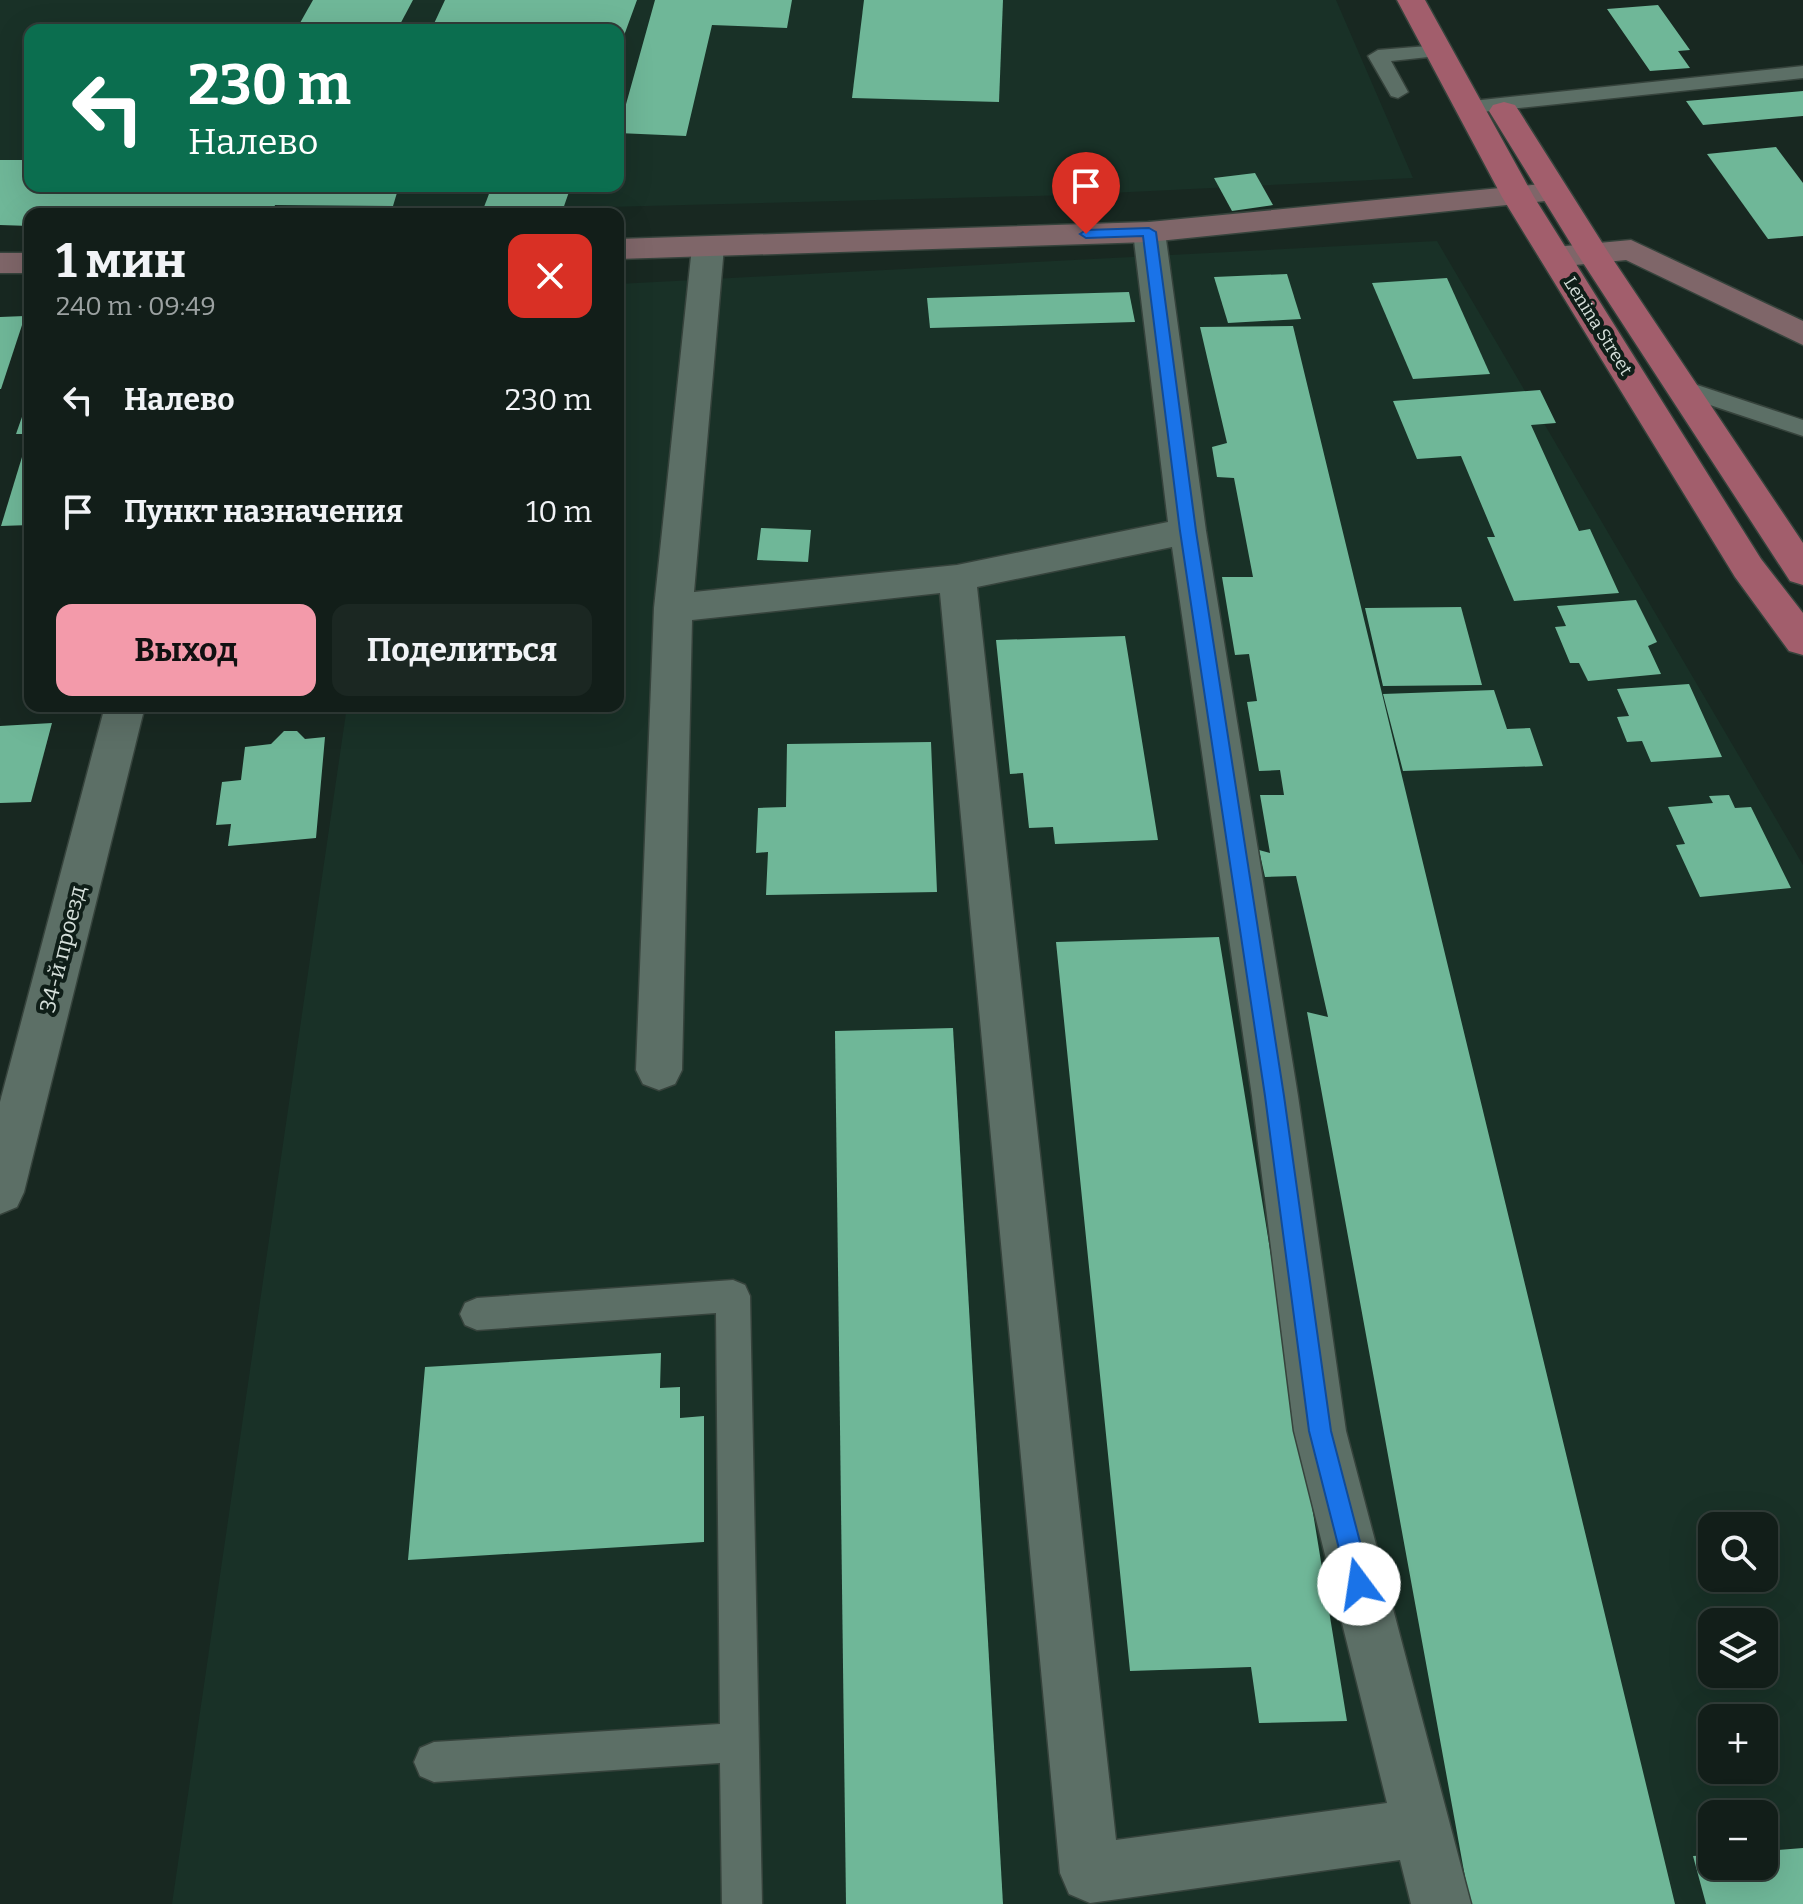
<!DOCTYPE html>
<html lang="ru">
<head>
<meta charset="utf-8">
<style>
  body { margin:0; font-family:Bitter,serif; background:#1b2722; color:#f1f3f6; height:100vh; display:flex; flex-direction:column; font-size:30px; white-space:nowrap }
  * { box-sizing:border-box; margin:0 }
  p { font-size:26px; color:#9ca2a2 }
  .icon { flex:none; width:44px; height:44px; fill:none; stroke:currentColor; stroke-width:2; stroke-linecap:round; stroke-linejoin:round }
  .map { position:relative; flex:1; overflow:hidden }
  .details { position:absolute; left:24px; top:208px; width:600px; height:504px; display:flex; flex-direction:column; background:#121e19; border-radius:16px; box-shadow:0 8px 32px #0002,0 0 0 2px #313c38 }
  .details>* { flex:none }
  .banner { position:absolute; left:24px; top:24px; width:600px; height:168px; border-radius:16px; box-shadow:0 8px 32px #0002,0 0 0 2px #313c38; background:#0b6e4f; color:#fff; overflow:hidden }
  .tools { position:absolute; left:1698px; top:1512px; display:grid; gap:16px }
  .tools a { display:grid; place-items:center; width:80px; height:80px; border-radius:16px; background:#121e19; box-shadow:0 8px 32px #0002,0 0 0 2px #313c38; font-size:40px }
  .pin { position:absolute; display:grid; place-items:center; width:68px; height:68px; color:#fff; margin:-82px -34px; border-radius:50% 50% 50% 0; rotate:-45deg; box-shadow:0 0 8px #0007 }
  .pin .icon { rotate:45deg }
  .me { position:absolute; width:88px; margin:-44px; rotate:346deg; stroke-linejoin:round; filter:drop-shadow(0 0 6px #0008) }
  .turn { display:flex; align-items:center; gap:28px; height:168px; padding:0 32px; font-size:36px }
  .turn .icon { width:104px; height:104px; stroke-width:2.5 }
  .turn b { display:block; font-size:56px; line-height:68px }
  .round { display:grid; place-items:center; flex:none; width:84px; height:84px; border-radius:16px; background:#1b2722 }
  .head { display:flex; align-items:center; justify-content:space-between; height:136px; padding:0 32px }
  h1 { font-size:48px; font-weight:700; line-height:60px }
  .action { display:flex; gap:16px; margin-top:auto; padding:16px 32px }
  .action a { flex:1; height:92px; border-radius:16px; background:#f39aaa; color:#111; font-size:32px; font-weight:700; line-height:92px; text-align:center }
  .action a+a { background:#1b2722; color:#f1f3f6 }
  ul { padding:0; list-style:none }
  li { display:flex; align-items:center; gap:24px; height:112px; padding:0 32px }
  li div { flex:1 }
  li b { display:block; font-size:30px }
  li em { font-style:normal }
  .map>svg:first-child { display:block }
  .built { fill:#193127; fill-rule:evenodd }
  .building { fill:#6fb798 }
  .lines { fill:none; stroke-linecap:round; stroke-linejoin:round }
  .lane-casing { stroke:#36433c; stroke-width:3 }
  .street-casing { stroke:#36433c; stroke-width:3 }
  .secondary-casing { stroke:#36433c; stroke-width:3 }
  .primary-casing { stroke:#36433c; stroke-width:3 }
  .lane { fill:#5c6f66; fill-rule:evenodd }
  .street { fill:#5c6f66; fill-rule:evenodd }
  .secondary { fill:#7f6669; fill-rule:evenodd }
  .primary { fill:#a25e6c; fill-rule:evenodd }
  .route { fill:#1a73e8; stroke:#114b97; stroke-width:2 }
  .labels { text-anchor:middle; stroke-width:8; stroke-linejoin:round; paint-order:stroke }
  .far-street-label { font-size:18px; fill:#d6e0db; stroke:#0f1e18 }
  .street-label { font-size:22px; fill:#d6e0db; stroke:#0f1e18 }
</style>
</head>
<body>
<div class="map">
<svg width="1803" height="1904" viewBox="0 0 1803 1904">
  <rect width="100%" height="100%" fill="#182821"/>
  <g class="built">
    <path d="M0,0h1336l77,178 -343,17 -738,19h-302l-30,8zM30,30h588v156h-588z"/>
    <path d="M1437,241l366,624v1039h-1631l175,-1198h271v-422zM1712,1526h52v52h-52zM1712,1622h52v52h-52zM1712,1718h52v52h-52zM1712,1814h52v52h-52z"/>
  </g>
  <g class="building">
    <path d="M313,0h100l-16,30h-101z"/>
    <path d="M445,0h192l-19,52v-22h-187z"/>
    <path d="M655,0h137l-5,28 -75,-3 -26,111 -68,-3z"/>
    <path d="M864,0h139l-4,102 -147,-4z"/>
    <path d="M1658,5l32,45 -12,1 12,17 -40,3 -43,-62z"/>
    <path d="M1803,91v25l-100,9 -17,-24z"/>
    <path d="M1776,147l27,36v53l-35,3 -61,-85z"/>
    <path d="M0,160h30v26h369l-6,20 -118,-1 -3,9h-242v12l-30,-1z"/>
    <path d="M1255,173l18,32 -41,6 -18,-33z"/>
    <path d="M492,186h79l-9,26 -78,-5z"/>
    <path d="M1287,274l14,45 -73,4 -14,-46z"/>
    <path d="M1447,278l43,96 -77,5 -41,-96z"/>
    <path d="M1129,292l6,30 -205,6 -3,-30z"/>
    <path d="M25,316l-24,73h-1v-72z"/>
    <path d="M1293,326l382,1578h-205l-163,-892 21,5 -32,-141 -31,1 -6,-27 11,3 -10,-58h24l-4,-25 -21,1 -12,-69 10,-1 -8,-47 -14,1 -13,-78h31l-19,-99 -17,-1 -5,-30 15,-4 -27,-116z"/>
    <path d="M1540,390l16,33 -25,2 48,106 11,-2 29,64 -105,8 -27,-64h8l-34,-81 -44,3 -24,-58z"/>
    <path d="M30,394v40h-14z"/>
    <path d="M22,457h8v68l-29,1z"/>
    <path d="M761,528l50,2 -3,32 -51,-2z"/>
    <path d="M1636,600l21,42 -9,4 13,28 -73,7 -9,-18h-9l-15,-36 11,-1 -9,-20z"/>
    <path d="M1461,607l21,78 -99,1 -18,-78z"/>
    <path d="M1125,636l33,204 -103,4 -2,-17 -24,1 -6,-55 -13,1 -14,-134z"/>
    <path d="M1689,684l33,73 -71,5 -9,-21 -15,1 -10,-25 12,-1 -12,-27z"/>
    <path d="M1494,690l13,39 23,-1 13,38 -140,5 -20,-77z"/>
    <path d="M52,723l-21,79 -31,1v-77z"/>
    <path d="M284,731h13l8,8 20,-2 -9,101 -88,8 3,-22 -15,1 6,-43 19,-2 4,-33 26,-3z"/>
    <path d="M931,742l6,150 -171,3 2,-43 -12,1 2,-45 28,-1 1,-63z"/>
    <path d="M1729,795l6,13 16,-1 40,81 -91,9 -24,-52 9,-1 -17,-37 45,-4 -4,-7z"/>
    <path d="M1219,937l128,784 -88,2 -8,-56 -121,4 -74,-729z"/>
    <path d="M953,1028l50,876h-157l-11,-873z"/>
    <path d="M661,1353l-1,35 20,-1v31l24,-2v126l-296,18 17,-193z"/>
    <path d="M1803,1848v56h-97l-13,-48 19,-1v11h52v-15z"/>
  </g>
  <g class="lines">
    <defs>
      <g id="lane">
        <path d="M1440,45l10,6 -3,4 -56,6 17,31 -10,6 -7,-2 -23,-40 10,-6z"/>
        <path d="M1803,66v12l-331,35 -10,-6 10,-6z"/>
        <path d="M1679,379l124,41v16l-132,-44 -4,-5 4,-5z"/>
        <path d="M733,1280l12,5 5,11 12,608h-40l-2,-141 -286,19 -14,-6 -6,-14 6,-14 14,-6 286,-18 -4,-411 -239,17 -12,-5 -5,-11 5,-11 12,-5z"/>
      </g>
      <g id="street">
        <path d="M1149,222l11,3 5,7 41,299 92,565 48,335 125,473h-60l-11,-44 -310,43 -21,-9 -9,-21 -120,-1280 -248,27 -10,450 -7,14 -16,6 -16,-6 -7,-14 18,-462 38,-361 5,-7 11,-3 11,3 5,7 -30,345 263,-27 211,-43 -35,-290 5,-7zM1172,547l80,549 42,335 93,372 -271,37 -139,-1253z"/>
        <path d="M105,706h40l-121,486 -7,15 -17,7v-112z"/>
      </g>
      <g id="secondary">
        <path d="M1553,183l11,2 5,7 -5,7 -415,43 -531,17v-20l531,-17z"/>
        <path d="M1631,240l172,81v24l-177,-85 -71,7 -11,-3 -5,-7 5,-7 11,-3z"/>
        <rect x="0" y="253" width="30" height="20"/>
      </g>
      <g id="primary">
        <path d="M1397,0h28l109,197 227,362 42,54v42l-14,-4 -54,-74 -233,-380z"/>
        <path d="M1504,102l11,3 4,6 89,141 195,291v42l-13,-4 -214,-329 -87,-141 4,-6z"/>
      </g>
    </defs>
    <use href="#lane" class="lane-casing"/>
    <use href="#street" class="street-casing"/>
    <use href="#secondary" class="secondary-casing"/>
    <use href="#primary" class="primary-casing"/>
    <use href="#lane" class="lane"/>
    <use href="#street" class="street"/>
    <use href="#secondary" class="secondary"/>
    <use href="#primary" class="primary"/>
  </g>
  <path class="route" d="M1149,228l7,4 40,299 88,565 47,335 40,153 -4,8 -8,3 -8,-3 -3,-8 -39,-153 -44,-335 -85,-565 -37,-295 -57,2 -6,-4 6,-4z"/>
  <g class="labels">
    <g class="far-street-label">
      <text transform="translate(1598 326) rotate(58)" y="6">Lenina Street</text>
    </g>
    <g class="street-label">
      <text transform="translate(62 949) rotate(-76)" y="8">34-й проезд</text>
    </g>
  </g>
</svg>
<div class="tools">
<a><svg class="icon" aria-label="search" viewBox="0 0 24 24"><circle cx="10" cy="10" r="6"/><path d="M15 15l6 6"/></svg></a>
<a><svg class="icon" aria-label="layers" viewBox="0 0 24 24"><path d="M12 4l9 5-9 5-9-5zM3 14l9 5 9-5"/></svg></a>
<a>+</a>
<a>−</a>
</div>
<div class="pin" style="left:1086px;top:234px;background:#d93025"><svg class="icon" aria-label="arrive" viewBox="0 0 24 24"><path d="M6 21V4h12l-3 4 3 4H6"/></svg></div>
<svg class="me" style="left:1359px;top:1584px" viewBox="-20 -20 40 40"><circle r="19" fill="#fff"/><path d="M0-13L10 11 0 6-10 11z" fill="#1a73e8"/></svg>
<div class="banner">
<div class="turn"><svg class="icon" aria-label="left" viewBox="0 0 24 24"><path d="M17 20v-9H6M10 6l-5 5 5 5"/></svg><div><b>230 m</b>Налево</div></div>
</div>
<section class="details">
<div class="head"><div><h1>1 мин</h1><p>240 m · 09:49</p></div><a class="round" style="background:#d93025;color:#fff"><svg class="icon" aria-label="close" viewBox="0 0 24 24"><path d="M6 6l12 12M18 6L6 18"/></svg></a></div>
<ul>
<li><svg class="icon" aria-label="left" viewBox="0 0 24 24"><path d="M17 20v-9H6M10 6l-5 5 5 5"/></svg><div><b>Налево</b></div><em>230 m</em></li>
<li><svg class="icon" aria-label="arrive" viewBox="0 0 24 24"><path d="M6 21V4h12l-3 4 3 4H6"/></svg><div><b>Пункт назначения</b></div><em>10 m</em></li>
</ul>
<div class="action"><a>Выход</a><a>Поделиться</a></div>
</section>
</div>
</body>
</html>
